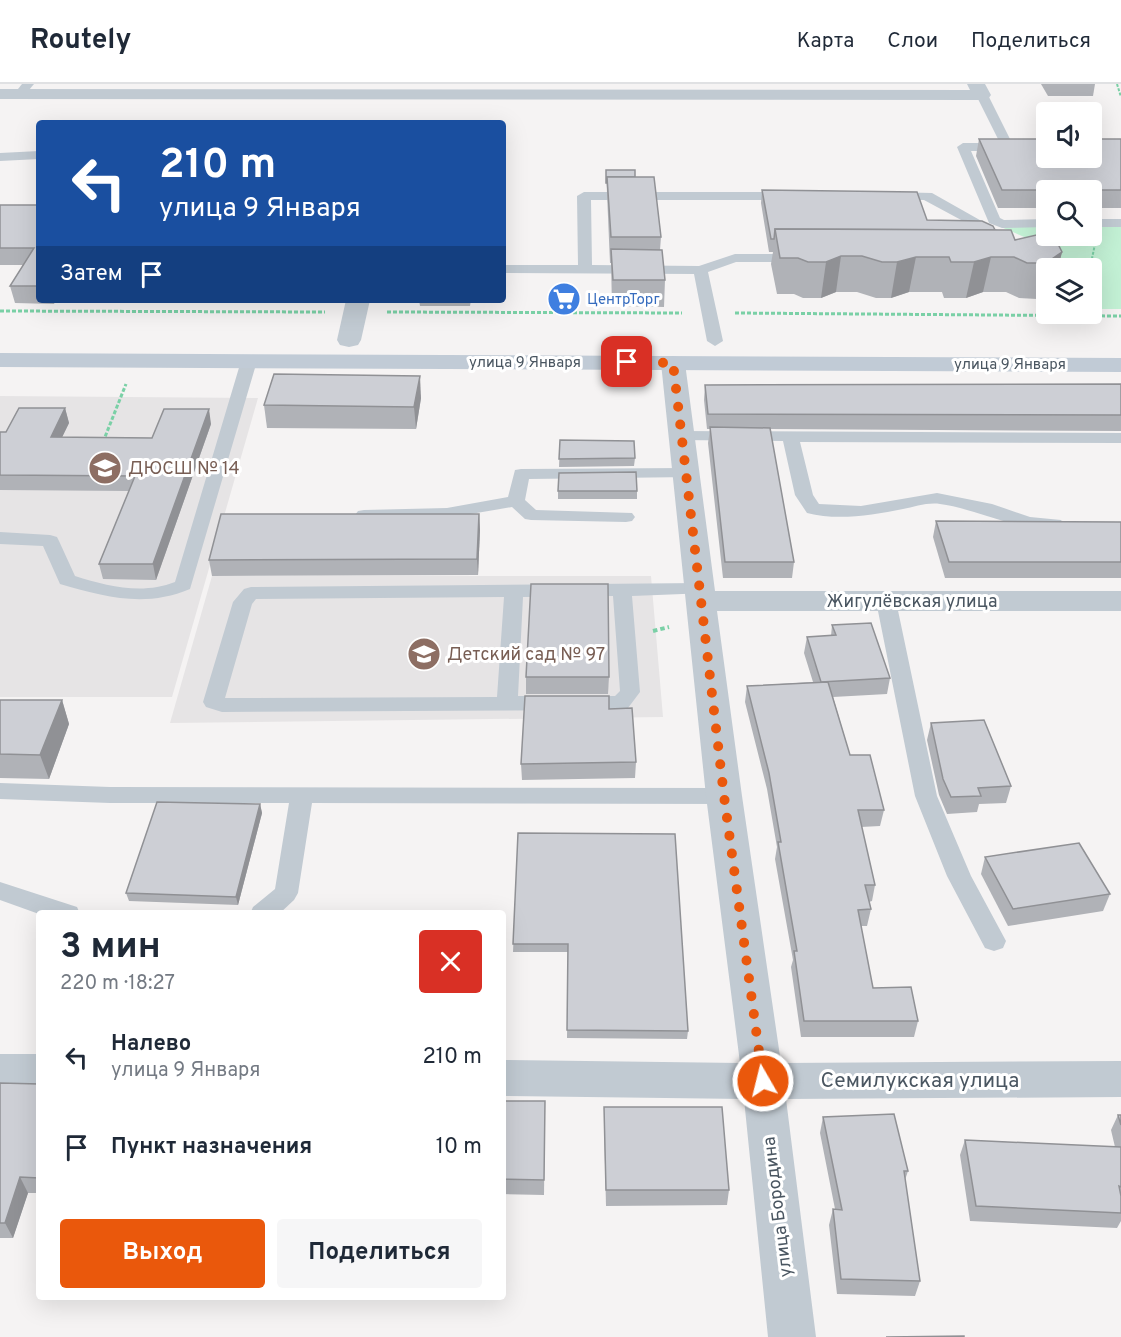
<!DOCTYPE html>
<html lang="ru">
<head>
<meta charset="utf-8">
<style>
  body { margin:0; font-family:Overpass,sans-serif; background:#f6f6f7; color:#1f2937; height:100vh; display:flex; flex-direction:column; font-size:22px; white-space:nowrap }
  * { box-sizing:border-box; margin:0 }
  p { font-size:20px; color:#747a83 }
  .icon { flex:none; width:33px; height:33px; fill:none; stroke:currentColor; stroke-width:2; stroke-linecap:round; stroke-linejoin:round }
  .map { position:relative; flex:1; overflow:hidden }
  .sheet { position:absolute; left:36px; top:826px; width:470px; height:390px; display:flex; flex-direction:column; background:#fff; border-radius:6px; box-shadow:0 6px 24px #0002 }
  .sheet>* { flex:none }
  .hud { position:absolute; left:36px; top:36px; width:470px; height:183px; border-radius:6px; box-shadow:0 6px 24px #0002; background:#1a4fa0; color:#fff; overflow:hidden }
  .controls { position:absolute; left:1036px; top:18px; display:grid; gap:12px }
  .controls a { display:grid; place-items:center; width:66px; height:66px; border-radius:6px; background:#fff; box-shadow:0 6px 24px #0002; font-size:30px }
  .pin { position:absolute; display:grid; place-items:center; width:51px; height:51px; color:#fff; margin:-26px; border-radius:12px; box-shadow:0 3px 9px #0006 }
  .me { position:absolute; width:66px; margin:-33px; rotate:352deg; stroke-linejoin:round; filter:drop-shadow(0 0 4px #0008) }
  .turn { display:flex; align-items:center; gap:21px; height:126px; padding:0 24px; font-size:27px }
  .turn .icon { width:78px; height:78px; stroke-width:2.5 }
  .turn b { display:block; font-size:42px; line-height:51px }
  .then { display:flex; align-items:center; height:57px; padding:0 24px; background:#0003; gap:12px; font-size:22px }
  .round { display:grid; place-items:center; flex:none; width:63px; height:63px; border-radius:6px; background:#f6f6f7 }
  .overview { display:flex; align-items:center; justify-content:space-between; height:102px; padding:0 24px }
  h1 { font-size:36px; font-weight:700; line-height:45px }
  .button { display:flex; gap:12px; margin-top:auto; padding:12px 24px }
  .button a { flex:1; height:69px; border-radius:6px; background:#ea580c; color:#fff; font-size:24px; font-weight:700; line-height:69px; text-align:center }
  .button a+a { background:#f6f6f7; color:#1f2937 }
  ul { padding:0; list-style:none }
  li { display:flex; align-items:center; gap:18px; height:90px; padding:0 24px }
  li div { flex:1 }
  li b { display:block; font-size:22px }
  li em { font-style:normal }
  header { display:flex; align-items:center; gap:36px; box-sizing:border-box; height:84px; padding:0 30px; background:#fff; border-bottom:2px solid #e0e1e3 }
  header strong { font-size:28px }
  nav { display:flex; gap:33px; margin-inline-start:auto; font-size:21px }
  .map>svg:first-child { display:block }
  .education { fill:#e6e4e5 }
  .green { fill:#c3f1d5 }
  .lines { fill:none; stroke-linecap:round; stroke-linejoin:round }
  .path-far2 { stroke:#7ad0a6; stroke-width:2; stroke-dasharray:3 1.5; stroke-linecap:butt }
  .path-far1 { stroke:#7ad0a6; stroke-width:3; stroke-dasharray:4 2; stroke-linecap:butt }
  .path { stroke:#7ad0a6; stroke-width:4; stroke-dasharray:4.5 3; stroke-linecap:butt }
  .service { fill:#c1cad2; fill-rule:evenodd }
  .minor { fill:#c1cad2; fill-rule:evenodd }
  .secondary { fill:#c1cbd6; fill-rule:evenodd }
  .wall { fill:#b0b2b7 }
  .shaded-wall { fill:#909195 }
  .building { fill:#cdcfd5; stroke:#909195; stroke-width:1.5 }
  .route { stroke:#ea580c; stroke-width:10; stroke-dasharray:0 18 }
  .labels { text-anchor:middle; stroke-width:6; stroke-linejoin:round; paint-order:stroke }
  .far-shop-label { font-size:15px; fill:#366cbe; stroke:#fff; text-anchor:start }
  .far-street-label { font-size:15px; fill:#4a5661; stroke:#fff }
  .education-label { font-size:18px; fill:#785e54; stroke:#fff; text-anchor:start }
  .street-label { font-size:18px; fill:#4a5661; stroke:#fff }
  .near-street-label { font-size:21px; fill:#4a5661; stroke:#fff }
</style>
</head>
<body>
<header>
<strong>Routely</strong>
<nav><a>Карта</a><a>Слои</a><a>Поделиться</a></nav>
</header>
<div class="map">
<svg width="1121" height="1253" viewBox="0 0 1121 1253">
  <rect width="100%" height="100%" fill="#f5f3f3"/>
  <g class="education">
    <path d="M0,312l258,2 -86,299h-172z"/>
    <path d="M212,492h439l12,141 -493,6z"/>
  </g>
  <path class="green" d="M1092,142h29v83h-29v-41h-40l-23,-29 -28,-12h46v9h45z"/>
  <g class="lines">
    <g class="path-far2">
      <path d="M1117,0l4,13"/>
      <path d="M1090,184l5,-24"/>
    </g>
    <g class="path-far1">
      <path d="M0,227l325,1"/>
      <path d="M387,228l295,1"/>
      <path d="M735,229l386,3"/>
      <path d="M103,358l23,-58"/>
    </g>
    <path class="path" d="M653,547l16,-4"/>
    <g class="service">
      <path d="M22,0h12l-10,12h-8l-2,-2z"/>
      <path d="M982,8l6,3 24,48h35v8h-76l29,67 4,2 43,-1v8l-45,1 -13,-5 -32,-76 6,-4h37l-24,-48z"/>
      <path d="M39,67v8l-39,2v-8z"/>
      <path d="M584,108h207l7,4 -7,4h-200l1,65 107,1 36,-12h65l7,4 -7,4h-64l-28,10 15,69 -8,5 -8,-5 -13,-67 -192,-1v-8h76l-1,-69z"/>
      <path d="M891,108l41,1 69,39 -2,3h-10l-65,-35 -38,-1 -2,-3 2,-3z"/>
      <rect x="1092" y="135" width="29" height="8"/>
      <path d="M249,272l8,5 -67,228c-45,19 -85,8 -130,-5l-17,-38 -43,-2v-12l50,3 7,2 2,4 16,35c32,10 67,19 100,6l66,-221z"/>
      <path d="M681,347l440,2v10l-321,-1 13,53 6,9 42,2 76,-13 55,11 38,13 31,3 3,4 -3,4c-31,8 -86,-20 -121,-24 -12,-2 -26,3 -37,5 -31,6 -65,12 -96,4l-12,-18 -12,-54 -108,-1 -2,-4 2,-4z"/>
      <path d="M686,384l6,1 3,4 -3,4 -163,2 -4,21 11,10 96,3 3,4 -3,4 -6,1 -95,-2 -6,-1 -13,-12 -65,11 -83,2 -6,-1 -3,-4 3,-4 6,-1 83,-2 61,-11 7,-27 6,-1z"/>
      <path d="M701,499l7,2 3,4 -3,4 -76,3 8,96 -12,16 -7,2 -399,2 -16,-5 -3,-5 30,-100 11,-13 7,-2zM613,512l7,95 -5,5h-97l5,-99zM504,513l-7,100 -272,1 27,-94 4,-5z"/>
      <path d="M886,511l7,2 3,4 41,195 34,80 35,65 -3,7 -9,3 -9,-3 -38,-72 -32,-80 -39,-195 3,-4z"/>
      <path d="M0,699l110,4 614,1 8,2 3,6 -3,6 -8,2 -412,-1 -14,90 -4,7 -15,14h-29l3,-7 22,-18 14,-86h-179l-110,-4z"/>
      <path d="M0,798l77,25 3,7h-41l-39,-14z"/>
    </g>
    <g class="minor">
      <path d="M967,0h18l6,11 -3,4 -6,1 -982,-1v-10l970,1z"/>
      <path d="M346,216h24l-9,40 -3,5 -9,2 -9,-2 -3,-5z"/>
      <path d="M673,272l9,2 3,5 30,228h406v20h-404l25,185 39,267 340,-2v36l-335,2 30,238h-48l-24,-238 -242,-3v-36l238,3 -34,-267 -45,-433 3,-5z"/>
      <rect x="0" y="970" width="39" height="36"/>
    </g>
    <path class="secondary" d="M0,269l1121,5v14l-1121,-5z"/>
  </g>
  <g class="wall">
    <path d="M1041,0h54l-2,12h-45z"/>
    <path d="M979,55h142v69h-29v-18h-45v18h-49l-22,-52z"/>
    <path d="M606,86l29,7 26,60 -1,13 5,30 -1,27 -52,-1 -1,-43h-1z"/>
    <path d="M762,106l165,30 68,10 20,10 47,12 -4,16h-11v24l-10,7 -18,-1 -13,-6h-23l-17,6h-22l-2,-6h-33l-18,6h-15l-19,-6h-21l-15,6h-18l-9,-4h-17l-6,-30 2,-12h-4l-8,-49z"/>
    <path d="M0,121h39v95h17l-2,4 -39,-1 -5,-17 13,-21h-23z"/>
    <path d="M419,216h52l-1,6h-50z"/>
    <path d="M1121,300v47l-351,-2 24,133 -2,16h-69l-15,-135 2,-14h-3l-3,-29 1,-15z"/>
    <path d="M421,314l-5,31 -149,-1 -3,-23z"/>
    <path d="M65,324l4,15 -7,14 90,1 59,-14 -55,156 -53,-1 -4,-15 30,-73 -129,-1v-58h6z"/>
    <path d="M560,356l75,18 -1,8 -75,1z"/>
    <rect x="558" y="407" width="79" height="8"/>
    <path d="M479,430l1,16 -2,45 -266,1 -3,-16z"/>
    <path d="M936,437l185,1v56h-176l-12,-41z"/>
    <path d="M832,541l58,53 -3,16 -54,3 17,58 34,55 -4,16 -19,1 14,58 -3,16 -3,1 2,7 -4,17h-6l12,62 45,33 -4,16h-113l-10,-70 2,-7 -18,-101 2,-12 -10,-58 -22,-87 2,-16 66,-4 -9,-29 3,-16 24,-1z"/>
    <path d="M526,593h83l-1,17h-82z"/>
    <path d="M0,616h62l7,24 -20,55 -49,-1z"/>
    <path d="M931,639l80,63 -5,17 -27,1 -2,8 -30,2 -8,-19 -12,-55z"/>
    <path d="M636,678l-1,16 -113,2 -1,-16z"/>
    <path d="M260,720l2,9 -24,92 -109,-4 -3,-8z"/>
    <path d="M518,749l170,198 -1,8 -120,-1 1,-86h-55z"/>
    <path d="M985,773l125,37 -7,17 -95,15 -27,-52z"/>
    <path d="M0,999l39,1v109h-11l-15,45h-13z"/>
    <path d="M502,1017h43l-1,94 -42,-1z"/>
    <path d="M604,1023l125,83 -2,15 -121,1 -2,-83z"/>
    <path d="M1118,1031h3v106l-4,7 -147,-7 -10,-66 5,-15 150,7 -4,-17z"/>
    <path d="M823,1033l85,54 -3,9 15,101 -5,15 -78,-2 -8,-69 4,-16h2l-15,-76z"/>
  </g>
  <g class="shaded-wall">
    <path d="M1062,168l-4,16h-11v24l-10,7 9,-36z"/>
    <path d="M841,172l-5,36 -15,6 5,-36z"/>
    <path d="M916,173l-7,35 -18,6 6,-36z"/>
    <path d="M991,173l-8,35 -17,6 8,-36z"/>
    <path d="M420,292l1,22 -5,31 -2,-22z"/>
    <path d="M65,324l4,15 -14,29 -4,-15z"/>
    <path d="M209,325l2,15 -55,156 -3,-16z"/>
    <path d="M479,430l1,16 -2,45 -1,-16z"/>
    <path d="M62,616l7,24 -20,55 -9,-24z"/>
    <path d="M260,720l2,9 -24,92 -2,-8z"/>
    <path d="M20,1093l8,16 -15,45 -8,-15z"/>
  </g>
  <g class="building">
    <path d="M979,55h68v19h45v-19h29v51h-119z"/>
    <path d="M606,86h29v7h-28v6h-1z"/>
    <path d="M607,93h47l7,60h-50z"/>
    <path d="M762,106l155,2 10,28 55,1 11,5 2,4 -220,-1 -1,10h-3z"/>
    <path d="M0,121h39v81h-29l24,-38h-34z"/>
    <path d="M775,145l236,1 4,10 30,-7 2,1v2h7l8,16 -16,11h-19l-13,-6h-23l-17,5h-23l-2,-5h-33l-19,5h-15l-20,-6h-21l-15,6h-18l-10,-4h-18z"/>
    <path d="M611,165l51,1 3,30h-52z"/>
    <path d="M274,290l146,2 -6,31 -150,-2z"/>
    <path d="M1121,300v31l-413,-1 -3,-29z"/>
    <path d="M19,324h46l-14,29 101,1 12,-29h45l-56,155h-54l36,-88 -135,-1v-43h6z"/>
    <path d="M710,343l60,1 24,134h-69z"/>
    <path d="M560,356l74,1 1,17 -76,1z"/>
    <path d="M636,388l1,19h-79l1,-18z"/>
    <path d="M221,430h258l-2,45 -268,1z"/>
    <path d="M936,437l185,1v40h-172z"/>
    <path d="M531,500h77l1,93h-83z"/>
    <path d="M871,539l19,55 -69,4 -14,-45 29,-2 -4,-10z"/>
    <path d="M828,598l22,73h20l14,55h-26l17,75h-10l6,24 -13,1 15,78 38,-1 7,34h-114l-10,-70h3l-19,-109h3l-12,-69 -22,-87z"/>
    <path d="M525,612h84v13l23,-1 4,54 -115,2z"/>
    <path d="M0,616h62l-22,55 -40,-1z"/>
    <path d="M984,636l27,66 -33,2 3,8 -30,1 -8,-18 -12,-56z"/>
    <path d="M157,718l103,2 -24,93 -110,-4z"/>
    <path d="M518,749l157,1 13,197 -121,-1 1,-86h-55z"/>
    <path d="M1079,759l31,51 -97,15 -28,-52z"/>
    <path d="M0,999l39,1v94l-19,-1 -15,46h-5z"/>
    <path d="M502,1017h43l-1,79 -42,-1z"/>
    <path d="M604,1023h118l7,83h-123z"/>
    <path d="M894,1030l14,57h-4l16,110 -79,-2 -8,-70 9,1 -19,-93z"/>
    <path d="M1118,1031h3v10z"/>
    <path d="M965,1056l156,7v40l-2,-1 2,10v17l-145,-7z"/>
    <path d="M964,1252v1h-78z"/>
  </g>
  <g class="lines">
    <path class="route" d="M627,278l46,1 51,433 39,285"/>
  </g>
  <defs>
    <symbol id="supermarket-disc" viewBox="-11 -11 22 22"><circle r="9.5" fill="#3f7fe0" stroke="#fff"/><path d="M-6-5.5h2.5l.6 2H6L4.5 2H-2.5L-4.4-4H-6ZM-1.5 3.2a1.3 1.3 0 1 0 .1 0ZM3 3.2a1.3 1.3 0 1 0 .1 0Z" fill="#fff"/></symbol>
    <symbol id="school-disc" viewBox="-11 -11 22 22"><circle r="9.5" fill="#8d6e63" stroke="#fff"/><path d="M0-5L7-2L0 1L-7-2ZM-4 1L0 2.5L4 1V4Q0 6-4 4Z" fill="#fff"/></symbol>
  </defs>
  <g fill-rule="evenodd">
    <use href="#supermarket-disc" x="545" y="196" width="38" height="38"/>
    <use href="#school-disc" x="86" y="365" width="38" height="38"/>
    <use href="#school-disc" x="405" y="551" width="38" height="38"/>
  </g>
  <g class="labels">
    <g class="far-shop-label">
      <text x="587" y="220">ЦентрТорг</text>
    </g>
    <g class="far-street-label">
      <text x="525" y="283">улица 9 Января</text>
      <text x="1010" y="285">улица 9 Января</text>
    </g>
    <g class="education-label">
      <text x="128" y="390">ДЮСШ № 14</text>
      <text x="447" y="576">Детский сад № 97</text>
    </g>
    <g class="street-label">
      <text x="912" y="523">Жигулёвская улица</text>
      <text transform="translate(777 1123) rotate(-97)" y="6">улица Бородина</text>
    </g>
    <g class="near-street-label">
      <text x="920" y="1003">Семилукская улица</text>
    </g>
  </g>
</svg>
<div class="controls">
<a><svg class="icon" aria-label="sound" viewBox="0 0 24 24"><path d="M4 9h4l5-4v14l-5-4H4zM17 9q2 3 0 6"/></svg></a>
<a><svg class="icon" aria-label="search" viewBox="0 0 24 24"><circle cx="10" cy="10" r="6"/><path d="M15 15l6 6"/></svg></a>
<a><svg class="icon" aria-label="layers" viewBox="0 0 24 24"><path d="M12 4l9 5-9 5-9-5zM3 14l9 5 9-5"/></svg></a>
</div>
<div class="pin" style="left:627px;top:278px;background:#d93025"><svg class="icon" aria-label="arrive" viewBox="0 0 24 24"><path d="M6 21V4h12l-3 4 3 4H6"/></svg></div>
<svg class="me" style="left:763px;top:997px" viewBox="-20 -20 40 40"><circle r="17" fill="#ea580c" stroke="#fff" stroke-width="3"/><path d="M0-11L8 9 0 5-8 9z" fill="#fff"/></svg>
<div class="hud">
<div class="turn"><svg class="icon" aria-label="left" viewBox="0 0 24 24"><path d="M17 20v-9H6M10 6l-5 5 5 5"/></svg><div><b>210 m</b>улица 9 Января</div></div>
<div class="then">Затем<svg class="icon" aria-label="arrive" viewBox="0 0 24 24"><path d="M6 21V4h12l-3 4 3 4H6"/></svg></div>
</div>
<section class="sheet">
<div class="overview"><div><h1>3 мин</h1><p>220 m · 18:27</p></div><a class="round" style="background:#d93025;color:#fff"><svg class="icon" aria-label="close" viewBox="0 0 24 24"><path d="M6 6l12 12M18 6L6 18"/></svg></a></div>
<ul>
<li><svg class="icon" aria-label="left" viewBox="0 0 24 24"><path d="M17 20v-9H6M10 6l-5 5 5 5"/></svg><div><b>Налево</b><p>улица 9 Января</p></div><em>210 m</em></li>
<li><svg class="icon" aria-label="arrive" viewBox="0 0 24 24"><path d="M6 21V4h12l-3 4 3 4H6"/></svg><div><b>Пункт назначения</b></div><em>10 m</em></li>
</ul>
<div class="button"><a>Выход</a><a>Поделиться</a></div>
</section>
</div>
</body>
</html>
